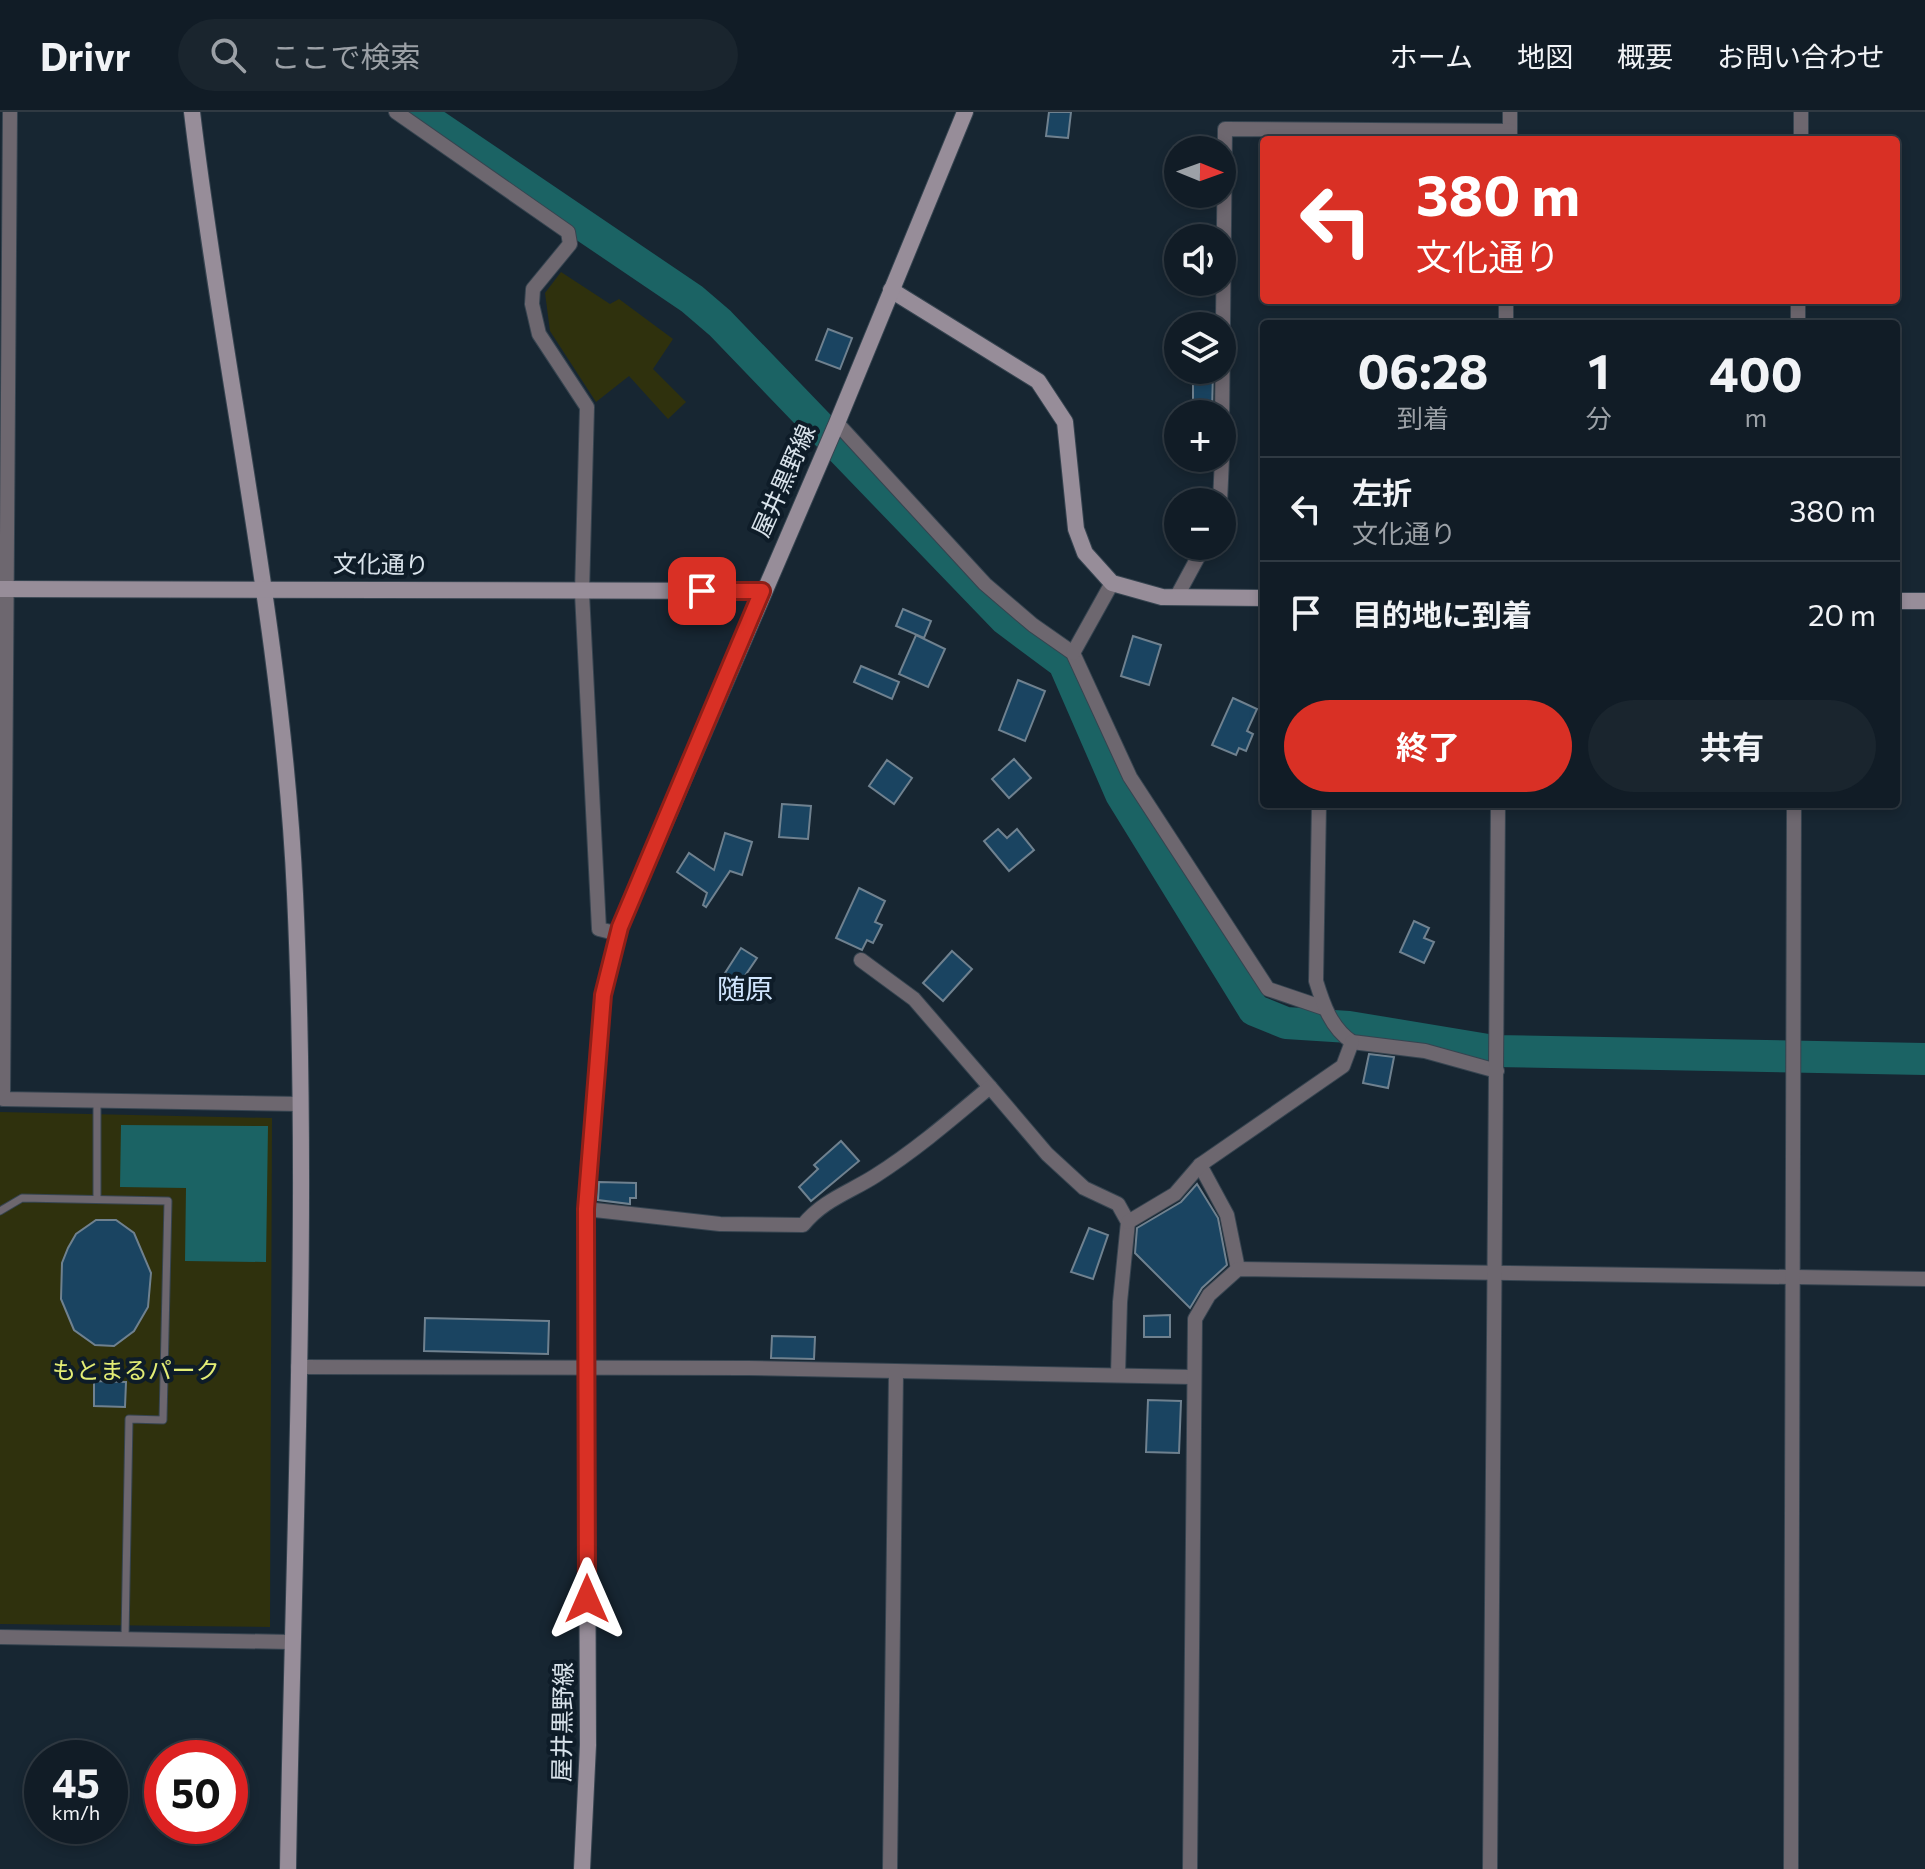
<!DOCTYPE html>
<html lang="ja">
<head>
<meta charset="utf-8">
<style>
  body { margin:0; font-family:Commissioner,"Noto Sans JP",sans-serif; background:#1a252e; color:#f1f3f6; height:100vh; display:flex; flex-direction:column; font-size:30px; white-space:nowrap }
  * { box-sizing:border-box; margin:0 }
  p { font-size:26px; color:#9ca1a7 }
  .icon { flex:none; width:44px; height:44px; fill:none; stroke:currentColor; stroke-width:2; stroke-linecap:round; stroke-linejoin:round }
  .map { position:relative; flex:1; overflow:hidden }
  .sheet { position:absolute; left:1260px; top:208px; width:640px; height:488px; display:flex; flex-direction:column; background:#111c26; border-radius:8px; box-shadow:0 4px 12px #0003,0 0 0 2px #303a43 }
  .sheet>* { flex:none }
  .banner { position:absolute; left:1260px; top:24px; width:640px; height:168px; border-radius:8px; box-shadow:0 4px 12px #0003,0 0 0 2px #303a43; background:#d93025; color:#fff; overflow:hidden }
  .needle { width:52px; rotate:91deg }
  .tools { position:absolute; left:1164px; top:24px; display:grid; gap:16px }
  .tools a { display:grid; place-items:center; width:72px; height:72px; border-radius:50%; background:#111c26; box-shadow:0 4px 12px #0003,0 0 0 2px #303a43; font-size:40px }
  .speed { position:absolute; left:24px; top:1628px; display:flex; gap:16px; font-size:40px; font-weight:700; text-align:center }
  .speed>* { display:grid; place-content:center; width:104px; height:104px; border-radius:50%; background:#111c26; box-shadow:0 4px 12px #0003,0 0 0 2px #303a43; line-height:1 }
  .speed small { font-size:20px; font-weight:400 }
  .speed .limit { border:12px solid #d22; background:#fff; color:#111 }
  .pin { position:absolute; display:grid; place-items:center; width:68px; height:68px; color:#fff; margin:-34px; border-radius:16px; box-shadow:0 4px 12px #0006 }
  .me { position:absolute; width:88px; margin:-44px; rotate:0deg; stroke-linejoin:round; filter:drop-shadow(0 0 6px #0008) }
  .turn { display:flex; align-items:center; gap:28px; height:168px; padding:0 24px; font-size:36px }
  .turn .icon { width:104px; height:104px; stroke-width:2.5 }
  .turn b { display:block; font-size:56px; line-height:68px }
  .eta { display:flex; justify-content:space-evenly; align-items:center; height:136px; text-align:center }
  .eta b { font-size:48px; font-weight:700; line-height:56px }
  .cta { display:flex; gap:16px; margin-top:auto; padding:16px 24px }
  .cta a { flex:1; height:92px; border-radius:48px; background:#d93025; color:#fff; font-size:32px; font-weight:700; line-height:92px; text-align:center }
  .cta a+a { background:#1a252e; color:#f1f3f6 }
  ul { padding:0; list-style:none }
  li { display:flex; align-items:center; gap:24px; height:104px; padding:0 24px; border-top:2px solid #303a43 }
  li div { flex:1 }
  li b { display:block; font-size:30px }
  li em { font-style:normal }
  header { display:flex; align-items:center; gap:48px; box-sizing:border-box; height:112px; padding:0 40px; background:#111c26; border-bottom:2px solid #303a43 }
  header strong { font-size:38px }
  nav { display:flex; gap:44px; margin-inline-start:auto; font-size:28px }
  .search { width:560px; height:72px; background:#1a252e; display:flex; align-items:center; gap:20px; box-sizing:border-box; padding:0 28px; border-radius:44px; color:#9ca1a7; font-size:30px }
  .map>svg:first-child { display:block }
  .built { fill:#1b3040 }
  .green { fill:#2f310d }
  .water { fill:#1b6364 }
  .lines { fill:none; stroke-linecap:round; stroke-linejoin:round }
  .river { stroke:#1b6364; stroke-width:32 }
  .building { fill:#1a4461; stroke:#6f818f; stroke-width:2 }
  .lane-casing { stroke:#364450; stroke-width:9 }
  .street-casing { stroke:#364450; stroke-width:16 }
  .secondary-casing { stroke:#364450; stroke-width:18 }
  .lane { stroke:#6d676f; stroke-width:7 }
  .street { stroke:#6d676f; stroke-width:14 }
  .secondary { stroke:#978d99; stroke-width:16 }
  .route-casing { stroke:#8d1f18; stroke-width:20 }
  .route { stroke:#d93025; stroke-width:14 }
  .labels { text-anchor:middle; stroke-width:8; stroke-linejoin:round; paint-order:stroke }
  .street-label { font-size:24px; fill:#d9e3eb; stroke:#0e1c28 }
  .park-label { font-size:24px; fill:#e3ed75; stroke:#0e1c28 }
  .quarter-label { font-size:28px; fill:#d0e5fd; stroke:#0e1c28 }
</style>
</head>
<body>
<header>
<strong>Drivr</strong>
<div class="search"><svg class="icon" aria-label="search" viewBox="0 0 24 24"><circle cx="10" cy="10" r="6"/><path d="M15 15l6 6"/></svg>ここで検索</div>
<nav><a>ホーム</a><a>地図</a><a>概要</a><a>お問い合わせ</a></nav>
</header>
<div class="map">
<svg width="1925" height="1757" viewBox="0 0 1925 1757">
  <rect width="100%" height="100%" fill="#172632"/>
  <path class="built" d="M1315,206h179v6h-180z"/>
  <g class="green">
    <path d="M561,160l49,32 9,-5 54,40 -20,30 33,33 -18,17 -39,-43 -33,26 -46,-71 -5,-38z"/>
    <path d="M0,1000l272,6 -2,509 -270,-3z"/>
  </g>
  <path class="water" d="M121,1013l147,1 -2,136 -81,-1 1,-73 -66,-1z"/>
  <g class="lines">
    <path class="river" d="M416,0l276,187 28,24 285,296 59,44 57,131 133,216 32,13 63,4 145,24 431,8"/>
  </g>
  <g class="building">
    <path d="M1049,0h22l-3,26 -22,-2z"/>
    <path d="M828,217l24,9 -12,31 -24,-9z"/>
    <path d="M1193,258h20l-1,44h-19z"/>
    <path d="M903,497l28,12 -7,17 -28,-12z"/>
    <path d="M916,523l29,14 -17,38 -29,-13z"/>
    <path d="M1133,524l28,9 -12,40 -28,-9z"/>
    <path d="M861,554l38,16 -7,17 -38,-17z"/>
    <path d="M1018,568l27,11 -20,50 -26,-11z"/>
    <path d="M1233,586l24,11 -10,22 6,3 -7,17 -7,-3 -3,7 -24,-10z"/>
    <path d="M1014,647l17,19 -22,20 -17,-19z"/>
    <path d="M887,648l25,18 -18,26 -25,-18z"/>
    <path d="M782,692l29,2 -3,33 -29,-2z"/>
    <path d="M998,717l9,9 10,-9 17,21 -25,21 -25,-30z"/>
    <path d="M725,721l27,9 -10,33 -12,-4 -24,36 -3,-2 4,-12 -30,-21 12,-19 25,17z"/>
    <path d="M859,776l26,13 -10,21 7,3 -9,18 -6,-3 -5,10 -26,-12z"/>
    <path d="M1414,809l15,7 -5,10 10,4 -10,21 -24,-11z"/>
    <path d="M741,836l16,10 -17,25 -15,-10z"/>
    <path d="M952,839l20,18 -29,32 -20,-18z"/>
    <path d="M1369,942l25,3 -6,31 -25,-5z"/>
    <path d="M841,1029l18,20 -48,40 -12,-14 19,-18 -4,-4z"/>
    <path d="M599,1070l37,1v15h-6v6l-32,-4z"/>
    <path d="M1197,1072l21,34 9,47 -25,23 -12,20 -55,-55 2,-25 44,-26z"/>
    <path d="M96,1108h20l18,13 17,40 -3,34 -14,24 -20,15 -19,-1 -21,-15 -13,-31 1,-36 6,-15 8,-14z"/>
    <path d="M1089,1116l19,7 -15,44 -22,-7z"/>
    <path d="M1170,1203v22h-26v-21z"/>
    <path d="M425,1206l124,3 -1,33 -124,-3z"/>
    <path d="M772,1224l43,1 -1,22 -43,-1z"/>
    <path d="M94,1269l32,1 -1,25 -31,-1z"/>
    <path d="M1148,1288l33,1 -2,52 -33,-1z"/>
  </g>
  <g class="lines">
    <defs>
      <g id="lane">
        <path d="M97,989v98"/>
        <path d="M0,1099l22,-13 146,3 -5,219 -34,-1 -4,219"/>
      </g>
      <g id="street">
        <path d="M10,0l-7,987 297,5"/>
        <path d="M396,0l172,120 2,12 -37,45 -1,15 7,30 48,73 -5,186 17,336 20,5"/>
        <path d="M1510,28v-28"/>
        <path d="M1801,28v-28"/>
        <path d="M1506,212v-24"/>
        <path d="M1798,212v-24"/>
        <path d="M1222,309l3,-292 285,2"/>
        <path d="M837,311l148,161 48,41 40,28 57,124 138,212 56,19"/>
        <path d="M1220,390l2,-44"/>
        <path d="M1177,484l27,-50"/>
        <path d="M1073,541l39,-70"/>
        <path d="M1319,692l-3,177c7,23 15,47 36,61l73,9 72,20"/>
        <path d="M861,848l53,39 76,88"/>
        <path d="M1200,1053l27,50 11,54"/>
        <path d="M586,1097l134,15 83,1c20,-25 47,-33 72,-49 41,-26 78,-58 115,-89l57,67 37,34 34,16 10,18 -8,80 -2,73"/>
        <path d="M1128,1110l47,-28 25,-29 143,-99 9,-24"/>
        <path d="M298,1255l450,1 444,9"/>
        <path d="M0,1525l291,5"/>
        <path d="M890,1757l6,-496"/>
        <path d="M1190,1757l5,-550 14,-24 29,-26 687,10"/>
        <path d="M1490,1757l8,-1065"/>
        <path d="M1791,1757l3,-1065"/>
      </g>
      <g id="secondary">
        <path d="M192,0c31,261 91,518 103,782 15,324 -2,650 -7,975"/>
        <path d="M891,178l147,91 27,41 11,107 9,24 27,30 50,14 102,1"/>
        <path d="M0,477l762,2"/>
        <path d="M1896,489h29"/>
        <path d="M582,1757l6,-124 -2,-536 17,-214 17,-68 217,-504 128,-311"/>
      </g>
    </defs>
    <use href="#lane" class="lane-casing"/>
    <use href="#street" class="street-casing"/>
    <use href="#secondary" class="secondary-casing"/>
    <use href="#lane" class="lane"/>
    <use href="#street" class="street"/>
    <use href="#secondary" class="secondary"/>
  </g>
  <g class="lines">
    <defs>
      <path id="route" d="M587,1487l-1,-390 17,-214 17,-68 142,-336h-60"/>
    </defs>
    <use href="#route" class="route-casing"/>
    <use href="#route" class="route"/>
  </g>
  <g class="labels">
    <g class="street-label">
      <text transform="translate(784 369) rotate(-66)" y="8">屋井黒野線</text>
      <text transform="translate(381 453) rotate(1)" y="8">文化通り</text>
      <text transform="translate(563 1610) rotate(-89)" y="8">屋井黒野線</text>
    </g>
    <g class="park-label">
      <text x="136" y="1267">もとまるパーク</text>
    </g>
    <g class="quarter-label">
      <text x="745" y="887">随原</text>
    </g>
  </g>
</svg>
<div class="tools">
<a><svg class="needle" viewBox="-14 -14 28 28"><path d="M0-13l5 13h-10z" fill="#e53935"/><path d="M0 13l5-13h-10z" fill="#9ca1a7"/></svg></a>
<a><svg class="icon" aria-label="sound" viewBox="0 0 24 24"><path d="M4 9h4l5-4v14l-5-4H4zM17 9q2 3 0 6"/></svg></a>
<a><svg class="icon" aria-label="layers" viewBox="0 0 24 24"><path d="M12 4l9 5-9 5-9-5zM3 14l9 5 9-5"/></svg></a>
<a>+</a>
<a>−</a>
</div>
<div class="speed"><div>45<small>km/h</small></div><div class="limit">50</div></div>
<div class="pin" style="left:702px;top:479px;background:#d93025"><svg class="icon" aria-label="arrive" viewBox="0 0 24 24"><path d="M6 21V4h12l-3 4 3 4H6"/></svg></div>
<svg class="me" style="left:587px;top:1487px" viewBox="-20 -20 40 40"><path d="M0-17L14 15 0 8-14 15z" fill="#d93025" stroke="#fff" stroke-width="4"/></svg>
<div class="banner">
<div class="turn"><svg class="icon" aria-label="left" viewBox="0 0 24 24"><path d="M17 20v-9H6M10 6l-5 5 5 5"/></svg><div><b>380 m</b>文化通り</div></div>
</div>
<section class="sheet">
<div class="eta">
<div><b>06:28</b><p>到着</p></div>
<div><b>1</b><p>分</p></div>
<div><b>400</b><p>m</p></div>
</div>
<ul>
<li><svg class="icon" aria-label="left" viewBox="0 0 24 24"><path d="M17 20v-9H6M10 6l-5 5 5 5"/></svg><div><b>左折</b><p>文化通り</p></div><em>380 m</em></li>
<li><svg class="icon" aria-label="arrive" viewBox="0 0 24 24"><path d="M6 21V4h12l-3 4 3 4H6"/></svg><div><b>目的地に到着</b></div><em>20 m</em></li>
</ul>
<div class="cta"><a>終了</a><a>共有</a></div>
</section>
</div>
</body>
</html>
